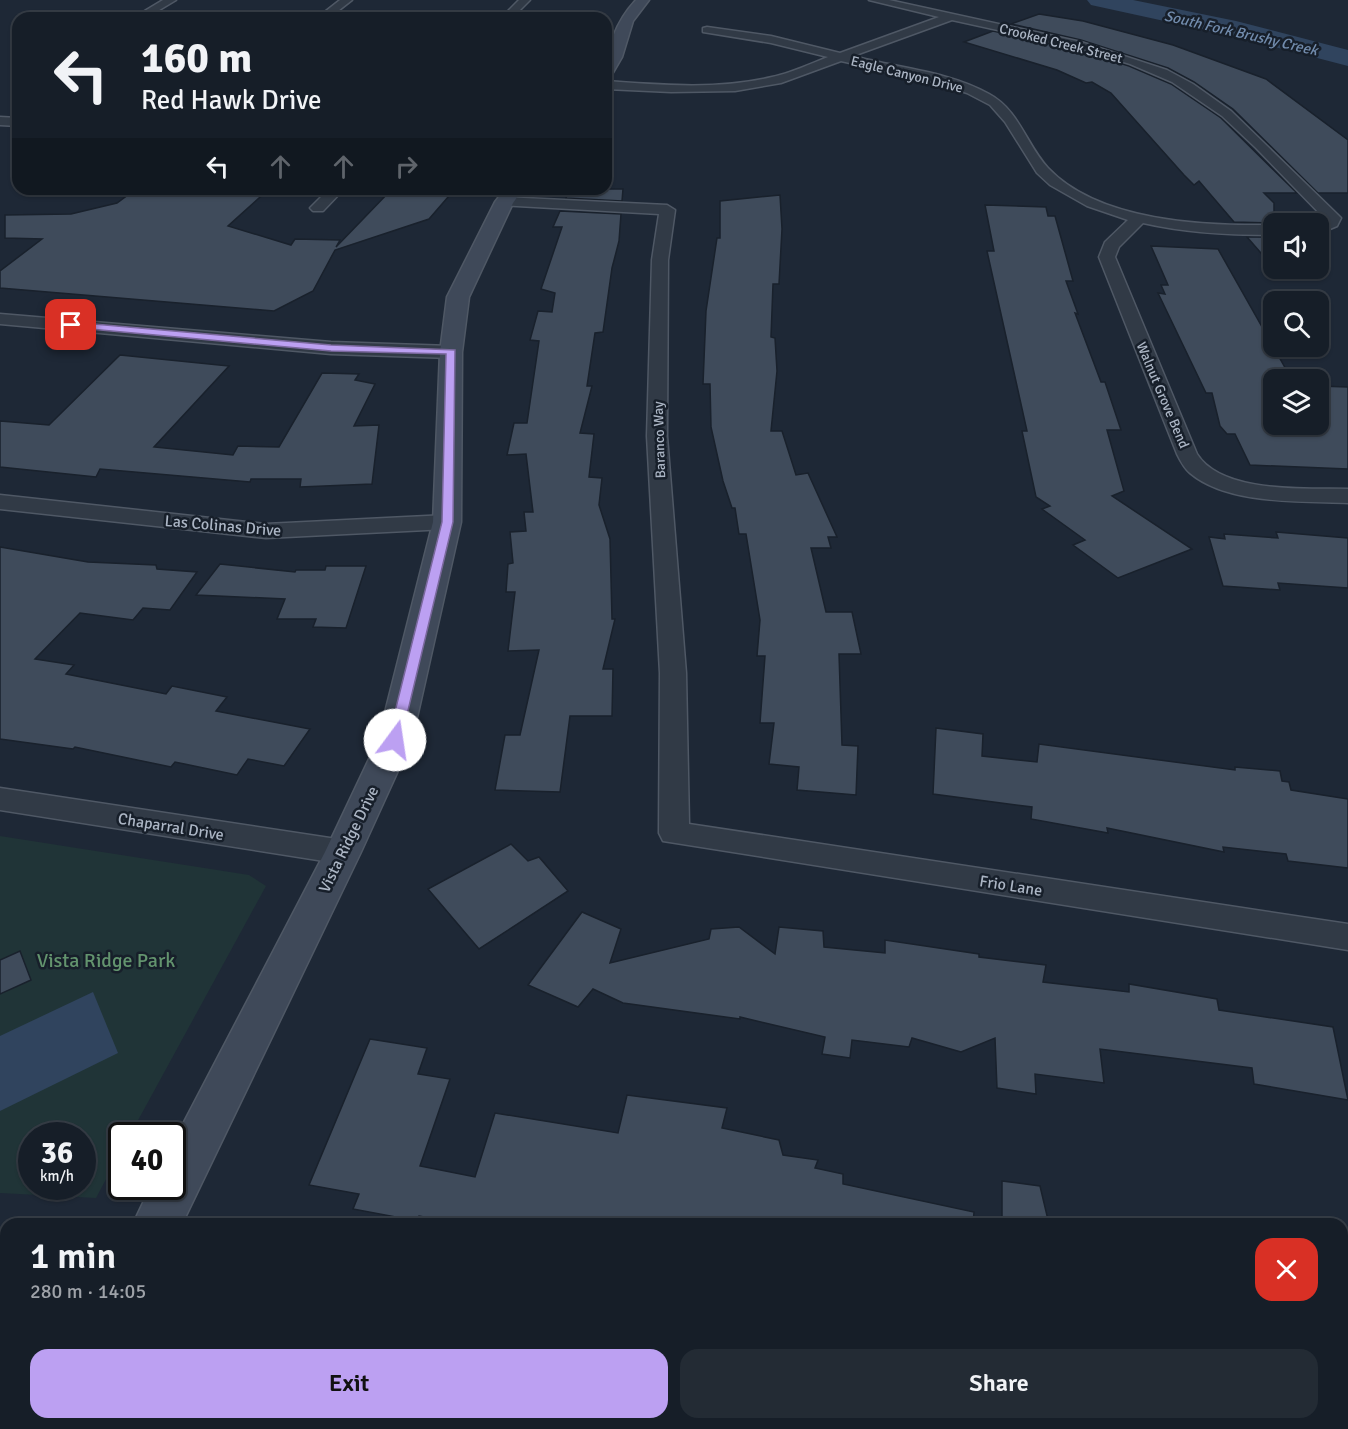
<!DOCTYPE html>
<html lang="en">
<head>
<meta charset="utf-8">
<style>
  body { margin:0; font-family:Signika,sans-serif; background:#232b34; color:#f1f3f6; height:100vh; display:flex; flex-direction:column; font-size:22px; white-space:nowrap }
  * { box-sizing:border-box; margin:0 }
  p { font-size:20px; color:#9ea2a8 }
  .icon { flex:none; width:33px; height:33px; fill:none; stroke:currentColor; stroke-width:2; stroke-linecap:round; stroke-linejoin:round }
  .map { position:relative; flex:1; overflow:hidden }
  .drawer { position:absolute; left:0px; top:1218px; width:1348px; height:212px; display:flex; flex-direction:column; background:#161e28; border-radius:18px 18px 0 0; box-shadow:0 2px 4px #0004,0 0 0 2px #353c45 }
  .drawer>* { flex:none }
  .banner { position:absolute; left:12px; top:12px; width:600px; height:183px; border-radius:18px; box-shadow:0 2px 4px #0004,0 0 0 2px #353c45; background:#161e28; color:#f1f3f6; overflow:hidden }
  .tools { position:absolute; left:1263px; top:213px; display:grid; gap:12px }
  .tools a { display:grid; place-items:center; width:66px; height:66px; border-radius:12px; background:#161e28; box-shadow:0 2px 4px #0004,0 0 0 2px #353c45; font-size:30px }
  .speed { position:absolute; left:18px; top:1122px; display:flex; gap:12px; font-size:30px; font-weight:700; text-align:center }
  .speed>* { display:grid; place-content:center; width:78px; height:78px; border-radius:50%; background:#161e28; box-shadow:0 2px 4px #0004,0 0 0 2px #353c45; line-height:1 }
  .speed small { font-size:15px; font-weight:400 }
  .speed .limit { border:3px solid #111; border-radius:9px; background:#fff; color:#111 }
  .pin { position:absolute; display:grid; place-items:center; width:51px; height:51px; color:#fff; margin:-26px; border-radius:12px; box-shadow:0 3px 9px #0006 }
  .me { position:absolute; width:66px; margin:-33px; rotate:14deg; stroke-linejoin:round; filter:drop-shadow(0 0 4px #0008) }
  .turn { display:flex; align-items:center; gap:21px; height:126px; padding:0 30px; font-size:27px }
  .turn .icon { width:78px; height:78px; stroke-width:2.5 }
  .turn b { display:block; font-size:42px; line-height:51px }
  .lanes { display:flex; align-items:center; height:57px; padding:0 30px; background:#0003; justify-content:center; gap:30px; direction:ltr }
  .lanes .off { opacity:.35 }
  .round { display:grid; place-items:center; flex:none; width:63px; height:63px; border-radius:18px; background:#232b34 }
  .headline { display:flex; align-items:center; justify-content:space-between; height:102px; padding:0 30px }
  h1 { font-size:36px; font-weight:600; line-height:45px }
  .cta { display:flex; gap:12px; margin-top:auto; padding:12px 30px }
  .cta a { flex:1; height:69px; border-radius:18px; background:#bca0f2; color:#111; font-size:24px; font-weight:600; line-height:69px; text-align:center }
  .cta a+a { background:#232b34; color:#f1f3f6 }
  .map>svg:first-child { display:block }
  .green { fill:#203437; fill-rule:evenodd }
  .water { fill:#30445e }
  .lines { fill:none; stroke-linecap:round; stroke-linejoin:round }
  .river { fill:#30445e; fill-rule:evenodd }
  .building { fill:#3f4b5b; stroke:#19212c; stroke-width:1.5 }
  .street-casing { stroke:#4f5865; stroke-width:3 }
  .secondary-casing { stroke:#4f5865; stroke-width:3 }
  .street { fill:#313a46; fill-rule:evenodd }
  .secondary { fill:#3f4959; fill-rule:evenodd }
  .route { fill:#bca0f2; stroke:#7a689d; stroke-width:1.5 }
  .labels { text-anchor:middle; stroke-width:5; stroke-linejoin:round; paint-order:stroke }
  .far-street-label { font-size:14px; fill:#abb5c4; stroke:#171f2a }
  .far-water-label { font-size:15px; font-style:italic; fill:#728cad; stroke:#171f2a }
  .street-label { font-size:16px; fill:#abb5c4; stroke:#171f2a }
  .near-park-label { font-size:20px; fill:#63946e; stroke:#171f2a }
</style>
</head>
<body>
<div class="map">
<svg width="1348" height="1429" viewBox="0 0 1348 1429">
  <rect width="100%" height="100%" fill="#1e2836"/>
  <path class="green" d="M0,836l249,39 17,11 -136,249 -8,1 -1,15 -25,47 -96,-5zM32,1136h50v50h-50z"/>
  <path class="water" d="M93,992l25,61 -118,58v-75z"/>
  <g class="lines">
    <path class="river" d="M1087,0h46l103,21 112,29v16l-115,-30 -142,-31z"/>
  </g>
  <g class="building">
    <path d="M1039,14l44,7 90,24 93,34 82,61v53h-30l-85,-84 -39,-27 -26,-14 -87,-28 -70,-16z"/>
    <path d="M993,31l81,18 55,17 42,18 50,34 76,75h-33l10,10v20l-40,-1 -35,-41 -5,4 -10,-10 -73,-82 -19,-11 -6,1 -29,-13 -93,-28z"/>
    <path d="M136,189h133l-41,37 63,19 4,-6 45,1 -4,7 56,-58h63l-26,30 -94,31 -22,41 -39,20 -274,-23v-17l42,-32 -37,-1v-23l66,-1 46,-11z"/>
    <path d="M570,189h53l-1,12 -56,-3z"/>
    <path d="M780,195l2,34 -3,55h-6l-2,53 4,1 2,33 -6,60h11l14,44 12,-2 29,64h-9l3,11h-20l15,64h26l9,42h-22l3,91 16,1 -2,49 -59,-5 2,-23 -30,-3 5,-41h-14l5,-67h-8l3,-36 -14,-86h-7l-4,-26h-3l-9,-27 -12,-54 -1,-43h-7l3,-73 11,-73h3v-37z"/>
    <path d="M985,205l61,2 2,9h7l18,65h-7l12,33 -3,-1 26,69h4l16,48h-14l17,61 -12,5 80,53 -74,29 -45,-33 12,-5 -43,-31 8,-3 -14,-9 -14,-66h5l-40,-180h7z"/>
    <path d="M560,211l61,3 -2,27 -7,27 -9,64 -8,1 -8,53h5l-12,47 14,1 -5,43 13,1 -3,27 11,34 2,80h3l-12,50h10l-1,47h-42l-10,76 -65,-2 10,-55h15l19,-85 -31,1 7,-59h-9l2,-28 5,-1 -3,-31 16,-1 -2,-19h9l-7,-58 -19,1 7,-32h13l12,-82 -9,-1 8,-29 14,1 3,-19 -14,-4 21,-62h-9z"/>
    <path d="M1247,237h27v31z"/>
    <path d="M1151,246l67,3 74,131h-18v44h44v-38l30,1v82l-98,-4 -15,-31h-8l-7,-8 -8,-33h-6l-48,-100 7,1 -4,-9h7z"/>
    <path d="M120,355l109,11 -75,81 79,8 5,-9 41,1 43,-74 37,1 -4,6 20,4 -21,42 25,-1 -7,59 -72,3 1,-8h-50l-1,3 -150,-13 -4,8 -96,-10v-46l49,4z"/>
    <path d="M1276,532l72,6v50l-70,-5 2,7 -57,-4 -14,-49 16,2 -1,-5 54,4z"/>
    <path d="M0,547l88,15 68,3 1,4 40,3 -27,38 -27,-2 -10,12 -53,-7 -45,46 39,6 -8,9 100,20 6,-8 55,11 -11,14 94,18 -26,37 -36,-7 -11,16 -62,-13 -4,5 -96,-20 -2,2 -73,-10z"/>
    <path d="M220,564l75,8 1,-2h29l1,-4h40l-20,62 -33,-1 3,-8h-39l8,-20 -89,-4z"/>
    <path d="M936,728l47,6 -1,22 55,6 2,-18 196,26v-3l45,4 2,10 7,1 2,8 57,9v69l-60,-7 -2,-7 -63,-7 1,5 -117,-24 1,5 -77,-14 1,-12 -99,-13z"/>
    <path d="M511,844l17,17 11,-4 29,34 -89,58 -51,-60z"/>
    <path d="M582,912l39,17 -11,34 99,-24 2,-10 28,-2 36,27 4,-27 44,4 1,16 61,6v-13l94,14v3l67,8 -3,17 86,10v-8l88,15 2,11 114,17 15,73 -94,-16 -2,-16 -152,-19 4,34 -69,-9 1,20 -39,-6 -2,-50 -34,14 -49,-14 -3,9 -57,-7 -2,18 -28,-4 3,-17 -85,-20v2l-117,-16 -30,-14 -15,18 -50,-22z"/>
    <path d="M20,951l11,29 -31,14v-34z"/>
    <path d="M370,1039l57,9 -9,26 32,5 -30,87 55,11 20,-64 123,20 9,-38 100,13 -5,20 57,12 4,15 35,5 -3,8 28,6v10l131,28 -1,12h-508l-46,-8 -2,5 -64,-12 6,-15 -50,-9z"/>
    <path d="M1002,1181l38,5 9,38h-47z"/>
  </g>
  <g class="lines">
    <defs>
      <g id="street">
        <path d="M163,0h13l-30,18h-13z"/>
        <path d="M340,0h12l-23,18h-12z"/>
        <path d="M519,0h11l-18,18h-11z"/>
        <path d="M869,0h20l192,42 86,28 26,14 38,27 107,104 3,3 -4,8 -19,8 -1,-10 8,-5 -69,-71 -34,-32 -50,-34 -42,-18 -55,-17 -123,-27 -99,36c44,12 95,15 136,38 30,16 37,50 59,74 51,54 157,58 226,57v10c-45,0 -88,-2 -131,-12l-24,24 -4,10 82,197c25,40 110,34 151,35v14c-47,-2 -120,2 -158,-30 -6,-5 -10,-13 -13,-19l-78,-197 6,-15 23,-22 -41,-14 -37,-21 -13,-12 -32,-51 -15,-17 -23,-12 -37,-12 -89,-20 -60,22 -46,8 -64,1 -65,-3v-8c55,4 112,9 166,-4 19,-4 38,-13 56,-20l-57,-14 -68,-11v-4l4,-1 64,9 69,17 99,-36z"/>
        <path d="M0,117l18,1v8l-18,-1z"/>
        <path d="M63,189h16l-9,5 -5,-1z"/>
        <path d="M329,189h15l-21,22h-10l-3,-3z"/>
        <path d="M504,197l163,8 8,5 -7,50 -1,176 19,237 3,151 659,100v26l-685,-109 -4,-8 1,-160 -13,-237 5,-176 7,-46 -160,-9 -3,-3 3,-3z"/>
        <path d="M0,314l331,28 120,4 7,2 2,4 -2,4 -7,2 -120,-4 -331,-30z"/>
        <path d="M0,495l266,29 181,-9 8,2 3,5 -3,5 -8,2 -181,9 -266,-29z"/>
        <path d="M0,788l343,52 11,4 4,8 -4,8 -11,4 -343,-54z"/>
        <path d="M0,1234l6,1v40l-6,-1z"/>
        <path d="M875,1424h69l3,5h-70z"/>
      </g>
      <g id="secondary">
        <path d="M636,0h13l-16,21 -11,36 -11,19 -5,1c0,-28 10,-56 30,-77z"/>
        <path d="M505,189h18l-10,14 -44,94 -7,55 -1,170 -49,218 -51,112 -179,372h-49l18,-38h21v-41l153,-293 53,-112 55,-218 7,-170 7,-55 48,-95z"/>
        <path d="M22,1424h56l-3,5h-56z"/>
      </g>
    </defs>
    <use href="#street" class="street-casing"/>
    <use href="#secondary" class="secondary-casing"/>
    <use href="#street" class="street"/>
    <use href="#secondary" class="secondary"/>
  </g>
  <path class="route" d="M71,322l260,23 124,5 -2,172 -53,222 -5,1 -7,-5 54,-218 4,-168 -115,-3 -263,-24 -2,-2z"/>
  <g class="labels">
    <g class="far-street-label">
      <text transform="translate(1061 43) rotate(14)" y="5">Crooked Creek Street</text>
      <text transform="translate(907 74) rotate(14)" y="5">Eagle Canyon Drive</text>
      <text transform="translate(1163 395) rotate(67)" y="5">Walnut Grove Bend</text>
      <text transform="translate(659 440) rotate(-92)" y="5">Baranco Way</text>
    </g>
    <g class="far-water-label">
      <text transform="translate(1241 33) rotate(13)" y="5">South Fork Brushy Creek</text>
    </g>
    <g class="street-label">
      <text transform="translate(223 525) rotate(5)" y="6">Las Colinas Drive</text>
      <text transform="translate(171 826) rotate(9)" y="6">Chaparral Drive</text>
      <text transform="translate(348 839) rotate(-64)" y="6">Vista Ridge Drive</text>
      <text transform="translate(1011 885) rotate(9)" y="6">Frio Lane</text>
    </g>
    <g class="near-park-label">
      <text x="106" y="967">Vista Ridge Park</text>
    </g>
  </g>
</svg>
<div class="tools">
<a><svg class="icon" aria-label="sound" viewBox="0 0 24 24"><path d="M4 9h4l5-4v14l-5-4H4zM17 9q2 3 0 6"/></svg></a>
<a><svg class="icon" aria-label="search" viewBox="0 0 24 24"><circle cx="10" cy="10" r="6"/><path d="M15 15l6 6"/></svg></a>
<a><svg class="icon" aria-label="layers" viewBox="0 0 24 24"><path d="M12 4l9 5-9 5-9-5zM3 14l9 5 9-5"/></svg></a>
</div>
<div class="speed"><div>36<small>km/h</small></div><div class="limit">40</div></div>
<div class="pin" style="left:71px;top:325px;background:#d93025"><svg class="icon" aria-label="arrive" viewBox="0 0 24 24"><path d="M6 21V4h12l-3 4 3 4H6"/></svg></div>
<svg class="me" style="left:395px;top:740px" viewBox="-20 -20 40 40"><circle r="19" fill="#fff"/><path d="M0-13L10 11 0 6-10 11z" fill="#bca0f2"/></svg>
<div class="banner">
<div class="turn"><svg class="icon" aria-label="left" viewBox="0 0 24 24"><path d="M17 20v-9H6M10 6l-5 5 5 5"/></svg><div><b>160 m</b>Red Hawk Drive</div></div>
<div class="lanes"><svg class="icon" aria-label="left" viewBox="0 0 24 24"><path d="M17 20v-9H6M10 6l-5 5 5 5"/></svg><svg class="icon off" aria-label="ahead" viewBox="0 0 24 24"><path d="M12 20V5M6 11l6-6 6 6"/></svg><svg class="icon off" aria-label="ahead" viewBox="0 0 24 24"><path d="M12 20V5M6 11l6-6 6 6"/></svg><svg class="icon off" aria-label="right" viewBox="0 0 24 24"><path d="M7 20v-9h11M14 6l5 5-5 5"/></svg></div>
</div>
<section class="drawer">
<div class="headline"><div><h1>1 min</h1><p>280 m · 14:05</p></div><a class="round" style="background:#d93025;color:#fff"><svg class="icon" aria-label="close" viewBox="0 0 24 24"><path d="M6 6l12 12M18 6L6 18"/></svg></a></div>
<div class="cta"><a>Exit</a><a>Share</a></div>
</section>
</div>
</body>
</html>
